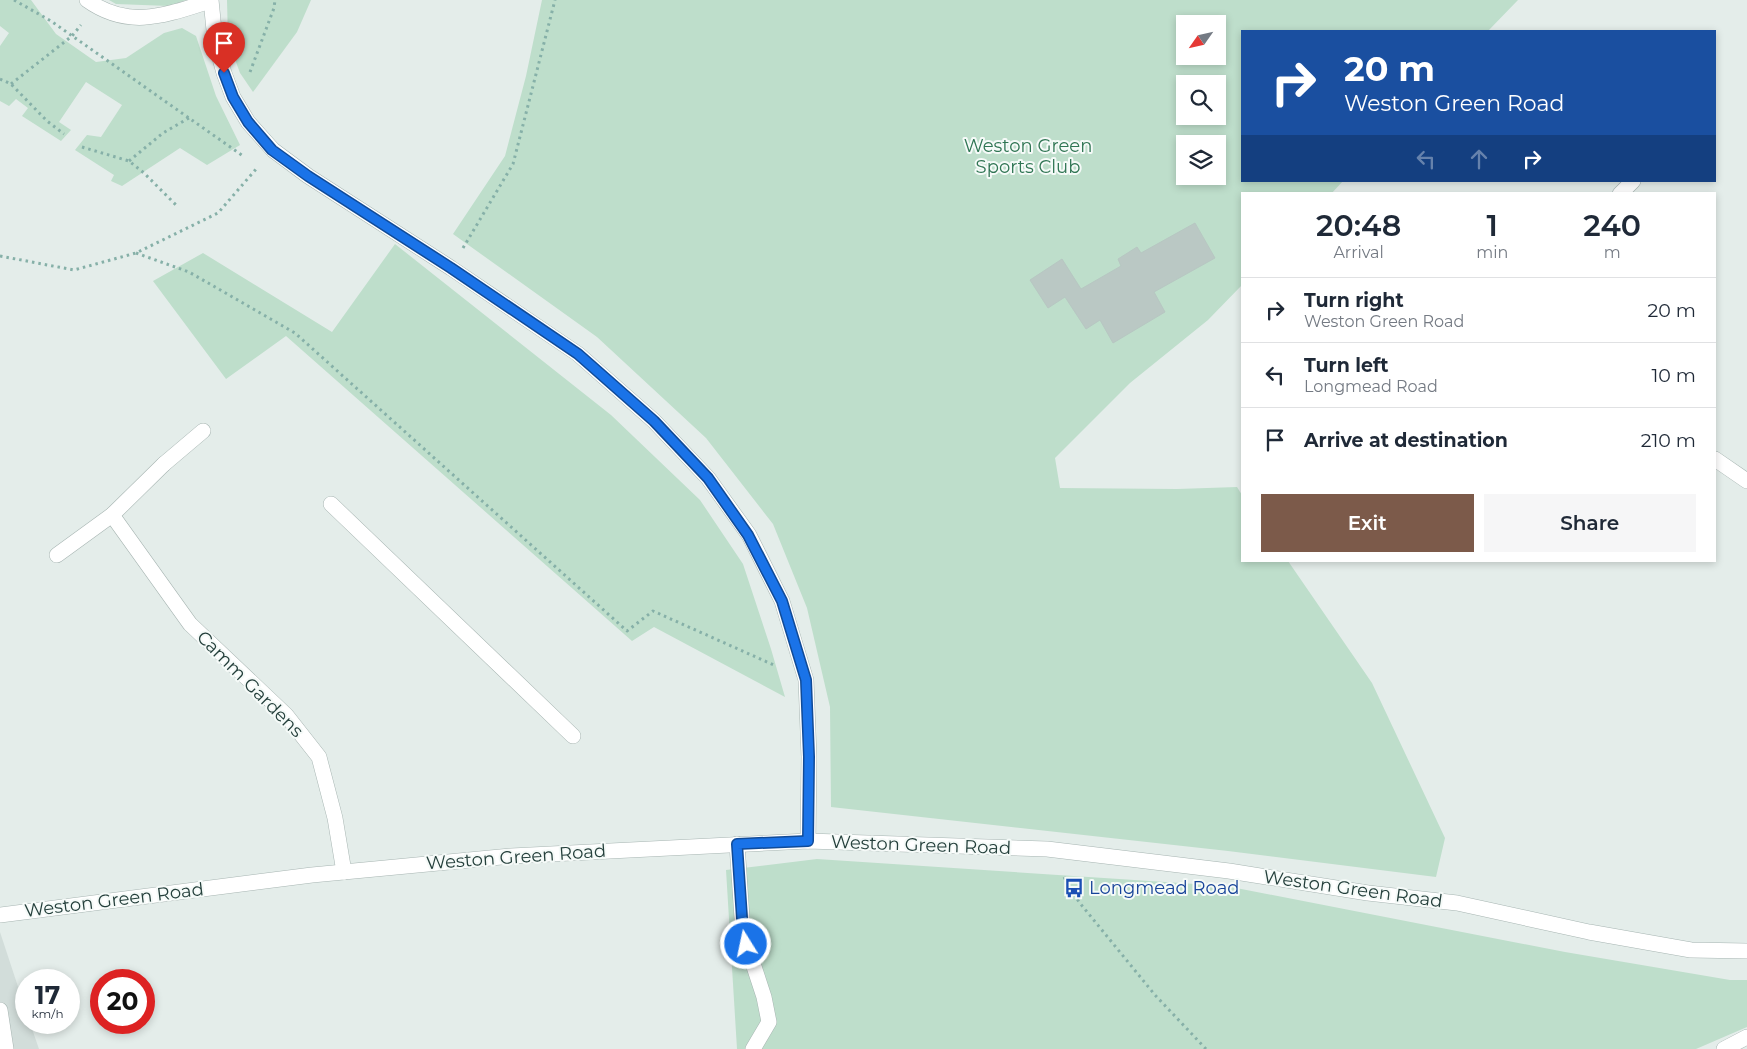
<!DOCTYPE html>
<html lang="en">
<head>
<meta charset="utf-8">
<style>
  body { margin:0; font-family:Montserrat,sans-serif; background:#f6f6f7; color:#1f2937; height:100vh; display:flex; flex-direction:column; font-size:19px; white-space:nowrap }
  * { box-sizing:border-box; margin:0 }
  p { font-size:16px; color:#747a83 }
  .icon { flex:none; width:28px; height:28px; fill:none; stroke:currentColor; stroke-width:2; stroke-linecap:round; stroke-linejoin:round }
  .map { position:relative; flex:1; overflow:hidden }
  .sheet { position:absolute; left:1241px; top:192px; width:475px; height:370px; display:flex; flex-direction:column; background:#fff; border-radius:0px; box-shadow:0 2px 8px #0003 }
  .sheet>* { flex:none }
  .guide { position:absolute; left:1241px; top:30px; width:475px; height:152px; border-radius:0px; box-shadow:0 2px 8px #0003; background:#1a4fa0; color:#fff; overflow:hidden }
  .needle { width:32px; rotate:236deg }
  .tools { position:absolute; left:1176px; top:15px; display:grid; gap:10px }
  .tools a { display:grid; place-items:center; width:50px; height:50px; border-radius:0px; background:#fff; box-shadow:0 2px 8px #0003; font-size:25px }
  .speed { position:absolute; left:15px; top:969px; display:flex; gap:10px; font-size:25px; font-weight:700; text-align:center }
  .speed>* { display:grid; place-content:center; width:65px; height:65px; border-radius:50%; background:#fff; box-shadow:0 2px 8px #0003; line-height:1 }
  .speed small { font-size:12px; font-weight:400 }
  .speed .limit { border:8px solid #d22; background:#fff; color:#111 }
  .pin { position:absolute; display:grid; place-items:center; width:42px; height:42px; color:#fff; margin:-51px -21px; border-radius:50% 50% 50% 0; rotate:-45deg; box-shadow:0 0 5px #0007 }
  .pin .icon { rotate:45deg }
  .me { position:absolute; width:55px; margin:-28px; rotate:350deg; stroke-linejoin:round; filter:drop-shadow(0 0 4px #0008) }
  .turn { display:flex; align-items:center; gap:18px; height:105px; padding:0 20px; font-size:22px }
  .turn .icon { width:65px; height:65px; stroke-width:2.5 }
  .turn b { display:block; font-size:35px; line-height:42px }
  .lanes { display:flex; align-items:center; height:48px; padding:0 20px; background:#0003; justify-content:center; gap:25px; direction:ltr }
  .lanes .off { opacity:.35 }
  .eta { display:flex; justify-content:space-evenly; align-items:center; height:85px; text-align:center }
  .eta b { font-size:30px; font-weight:600; line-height:35px }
  .primary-button { display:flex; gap:10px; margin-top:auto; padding:10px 20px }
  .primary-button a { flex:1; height:58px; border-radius:0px; background:#7c5a4a; color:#fff; font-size:20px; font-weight:600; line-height:58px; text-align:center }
  .primary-button a+a { background:#f6f6f7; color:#1f2937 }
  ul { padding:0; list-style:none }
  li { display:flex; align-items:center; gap:15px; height:65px; padding:0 20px; border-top:1px solid #e0e1e3 }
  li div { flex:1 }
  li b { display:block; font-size:19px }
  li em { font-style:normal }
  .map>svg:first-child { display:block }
  .built { fill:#d2ddda }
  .green { fill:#bedecb; fill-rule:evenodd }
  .building { fill:#bac8c4; stroke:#b7c7c2 }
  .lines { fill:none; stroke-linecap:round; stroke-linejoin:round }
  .service-casing { stroke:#a7b5b2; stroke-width:16 }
  .minor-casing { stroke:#a7b5b2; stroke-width:16 }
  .path { stroke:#86b0a8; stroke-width:3; stroke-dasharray:2.5 4; stroke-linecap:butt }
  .service { stroke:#fff; stroke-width:15 }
  .minor { stroke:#fff; stroke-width:15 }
  .route-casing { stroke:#114b97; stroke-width:12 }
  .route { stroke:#1a73e8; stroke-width:9 }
  .labels { text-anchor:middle; stroke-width:4; stroke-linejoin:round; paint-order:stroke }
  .park-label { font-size:18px; fill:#2f7553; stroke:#f5faf8 }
  .street-label { font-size:18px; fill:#243f3b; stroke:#f5faf8 }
  .transit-label { font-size:18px; fill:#164399; stroke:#f5faf8; text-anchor:start }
</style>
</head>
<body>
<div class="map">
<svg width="1747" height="1049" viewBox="0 0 1747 1049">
  <rect width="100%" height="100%" fill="#e4edea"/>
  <path class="built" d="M0,932l26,79v11l4,1 9,26h-39z"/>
  <g class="green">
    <path d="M0,0h31l25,34 40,28 30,-4 38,-25 18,-5 14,8 20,60 24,49 -33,20 -27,-17 -58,38 -11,-5 3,-6 -39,-25 12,-15 14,2 21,-32 -36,-23 -27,40 12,8 -10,11 -39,-25 6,-8 -12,-9 -7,7 -9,-5v-55l9,-13 -9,-7z"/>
    <path d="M109,0h77l-17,6 -53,-2z"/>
    <path d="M227,0h84l-14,32 -44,60 -13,-19 -12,-33z"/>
    <path d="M542,0h976l-30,31h-246v150h101l-12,13h-89v91l-34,35 -78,63 -75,75 5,30 117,1 60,-2 5,8v66h46l84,122 73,155 -9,39 -208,-26 -397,-44 -1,-100 -23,-99 -34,-84 -67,-86 -109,-101 -144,-103 52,-78 21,-80zM1185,24h33v32h-33zM1185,84h33v32h-33zM1185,144h33v32h-33z"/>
    <path d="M395,244l216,171 89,85 43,64 28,85 14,48 -131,-70 -22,14 -346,-305 -60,43 -73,-98 50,-28 129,79z"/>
    <path d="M817,859l409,27 339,66 165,28h17v47l-51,22h-959l-11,-179z"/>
  </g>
  <path class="building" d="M1195,223l20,35 -61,34 11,20 -52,31 -13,-23 -14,9 -21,-32 -17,11 -18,-28 32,-21 19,30 40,-23 -3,-7 19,-12 4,6z"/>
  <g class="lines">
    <defs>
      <g id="service">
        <path d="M164,464l39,-33"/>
        <path d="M331,504l242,232"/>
        <path d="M737,844l6,89 21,64 5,25 -16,27"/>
        <path d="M0,1010l6,39"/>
      </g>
      <g id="minor">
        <path d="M87,0c42,30 79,15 123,1"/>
        <path d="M211,0l4,40 9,33 9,24 15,25 25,28 35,26 143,92 127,86 76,67 54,57 41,57 33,66 24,79 3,77 -1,84"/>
        <path d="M1620,194l13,-13"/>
        <path d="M1715,459l32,22"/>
        <path d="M112,515l78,109 96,91 33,42 16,61 9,54"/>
        <path d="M57,555l55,-40 52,-51"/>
        <path d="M0,915l312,-40 199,-19 297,-15 239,8 182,22 139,22 89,10 132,29 102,18 56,1"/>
        <path d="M1724,1049l23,-12"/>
      </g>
    </defs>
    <use href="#service" class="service-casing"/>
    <use href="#minor" class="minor-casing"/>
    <g class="path">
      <path d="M14,0l37,21 192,135"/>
      <path d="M250,72l24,-64 1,-8"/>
      <path d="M0,79l11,5 36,37 17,13"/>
      <path d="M11,84l61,-48 9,-11"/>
      <path d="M82,147l47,14 15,12 32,32"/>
      <path d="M129,161l34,-28 26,-15"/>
      <path d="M463,248l50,-84 42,-164"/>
      <path d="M136,253l53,19 106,61 332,298 26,-20 123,55"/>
      <path d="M0,256l74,14 62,-17 82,-40 39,-45"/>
      <path d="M1064,877l15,25 76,93 51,54"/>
    </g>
    <use href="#service" class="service"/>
    <use href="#minor" class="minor"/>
  </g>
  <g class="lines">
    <defs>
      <path id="route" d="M224,73l9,24 15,25 24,28 36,26 143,92 127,86 76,67 54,57 40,57 34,66 24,79 3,77 -1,84 -71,3 6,89 3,11"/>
    </defs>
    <use href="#route" class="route-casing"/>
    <use href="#route" class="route"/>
  </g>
  <defs>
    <symbol id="bus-bare" viewBox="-9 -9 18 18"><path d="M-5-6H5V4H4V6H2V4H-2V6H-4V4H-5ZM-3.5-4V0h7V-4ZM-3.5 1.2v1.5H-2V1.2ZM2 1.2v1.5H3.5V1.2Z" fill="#1a4fb4" stroke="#f5faf8" stroke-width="2.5" paint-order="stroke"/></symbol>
  </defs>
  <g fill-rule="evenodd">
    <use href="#bus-bare" x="1060" y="874" width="28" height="28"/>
  </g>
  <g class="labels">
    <g class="park-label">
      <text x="1028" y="152">Weston Green<tspan x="1028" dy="21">Sports Club</tspan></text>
    </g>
    <g class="street-label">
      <text transform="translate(250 684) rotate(45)" y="6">Camm Gardens</text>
      <text transform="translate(921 845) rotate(2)" y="6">Weston Green Road</text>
      <text transform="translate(516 857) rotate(-4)" y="6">Weston Green Road</text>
      <text transform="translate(1353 889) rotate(8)" y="6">Weston Green Road</text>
      <text transform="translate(114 900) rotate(-7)" y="6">Weston Green Road</text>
    </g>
    <g class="transit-label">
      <text x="1089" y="894">Longmead Road</text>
    </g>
  </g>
</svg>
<div class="tools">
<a><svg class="needle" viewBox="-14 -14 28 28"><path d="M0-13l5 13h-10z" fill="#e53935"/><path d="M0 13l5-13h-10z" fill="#747a83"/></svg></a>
<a><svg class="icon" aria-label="search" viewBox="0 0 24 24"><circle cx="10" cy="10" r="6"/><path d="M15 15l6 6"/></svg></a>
<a><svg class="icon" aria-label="layers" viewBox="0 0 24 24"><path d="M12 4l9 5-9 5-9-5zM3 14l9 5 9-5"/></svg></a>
</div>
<div class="speed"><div>17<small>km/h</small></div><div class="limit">20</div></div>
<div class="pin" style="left:224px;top:73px;background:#d93025"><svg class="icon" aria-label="arrive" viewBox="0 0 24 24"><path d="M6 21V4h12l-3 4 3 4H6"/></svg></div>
<svg class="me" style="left:746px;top:944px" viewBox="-20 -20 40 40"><circle r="17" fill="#1a73e8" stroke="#fff" stroke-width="3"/><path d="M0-11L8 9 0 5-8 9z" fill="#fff"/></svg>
<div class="guide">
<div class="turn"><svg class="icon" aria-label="right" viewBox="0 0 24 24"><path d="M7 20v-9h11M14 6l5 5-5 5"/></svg><div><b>20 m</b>Weston Green Road</div></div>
<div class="lanes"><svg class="icon off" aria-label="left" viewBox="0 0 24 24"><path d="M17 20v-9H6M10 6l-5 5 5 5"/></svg><svg class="icon off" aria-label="ahead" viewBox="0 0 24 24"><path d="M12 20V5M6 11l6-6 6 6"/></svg><svg class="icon" aria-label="right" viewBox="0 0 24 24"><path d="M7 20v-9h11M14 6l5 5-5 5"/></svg></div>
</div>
<section class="sheet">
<div class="eta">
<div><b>20:48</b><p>Arrival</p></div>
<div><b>1</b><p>min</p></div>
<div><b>240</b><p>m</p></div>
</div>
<ul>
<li><svg class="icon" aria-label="right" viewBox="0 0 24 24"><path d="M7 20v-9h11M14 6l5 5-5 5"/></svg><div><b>Turn right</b><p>Weston Green Road</p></div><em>20 m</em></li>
<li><svg class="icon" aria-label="left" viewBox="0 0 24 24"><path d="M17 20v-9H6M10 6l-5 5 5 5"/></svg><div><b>Turn left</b><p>Longmead Road</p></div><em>10 m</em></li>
<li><svg class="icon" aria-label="arrive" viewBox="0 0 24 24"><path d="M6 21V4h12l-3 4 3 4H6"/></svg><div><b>Arrive at destination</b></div><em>210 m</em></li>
</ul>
<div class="primary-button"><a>Exit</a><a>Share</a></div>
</section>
</div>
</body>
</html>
